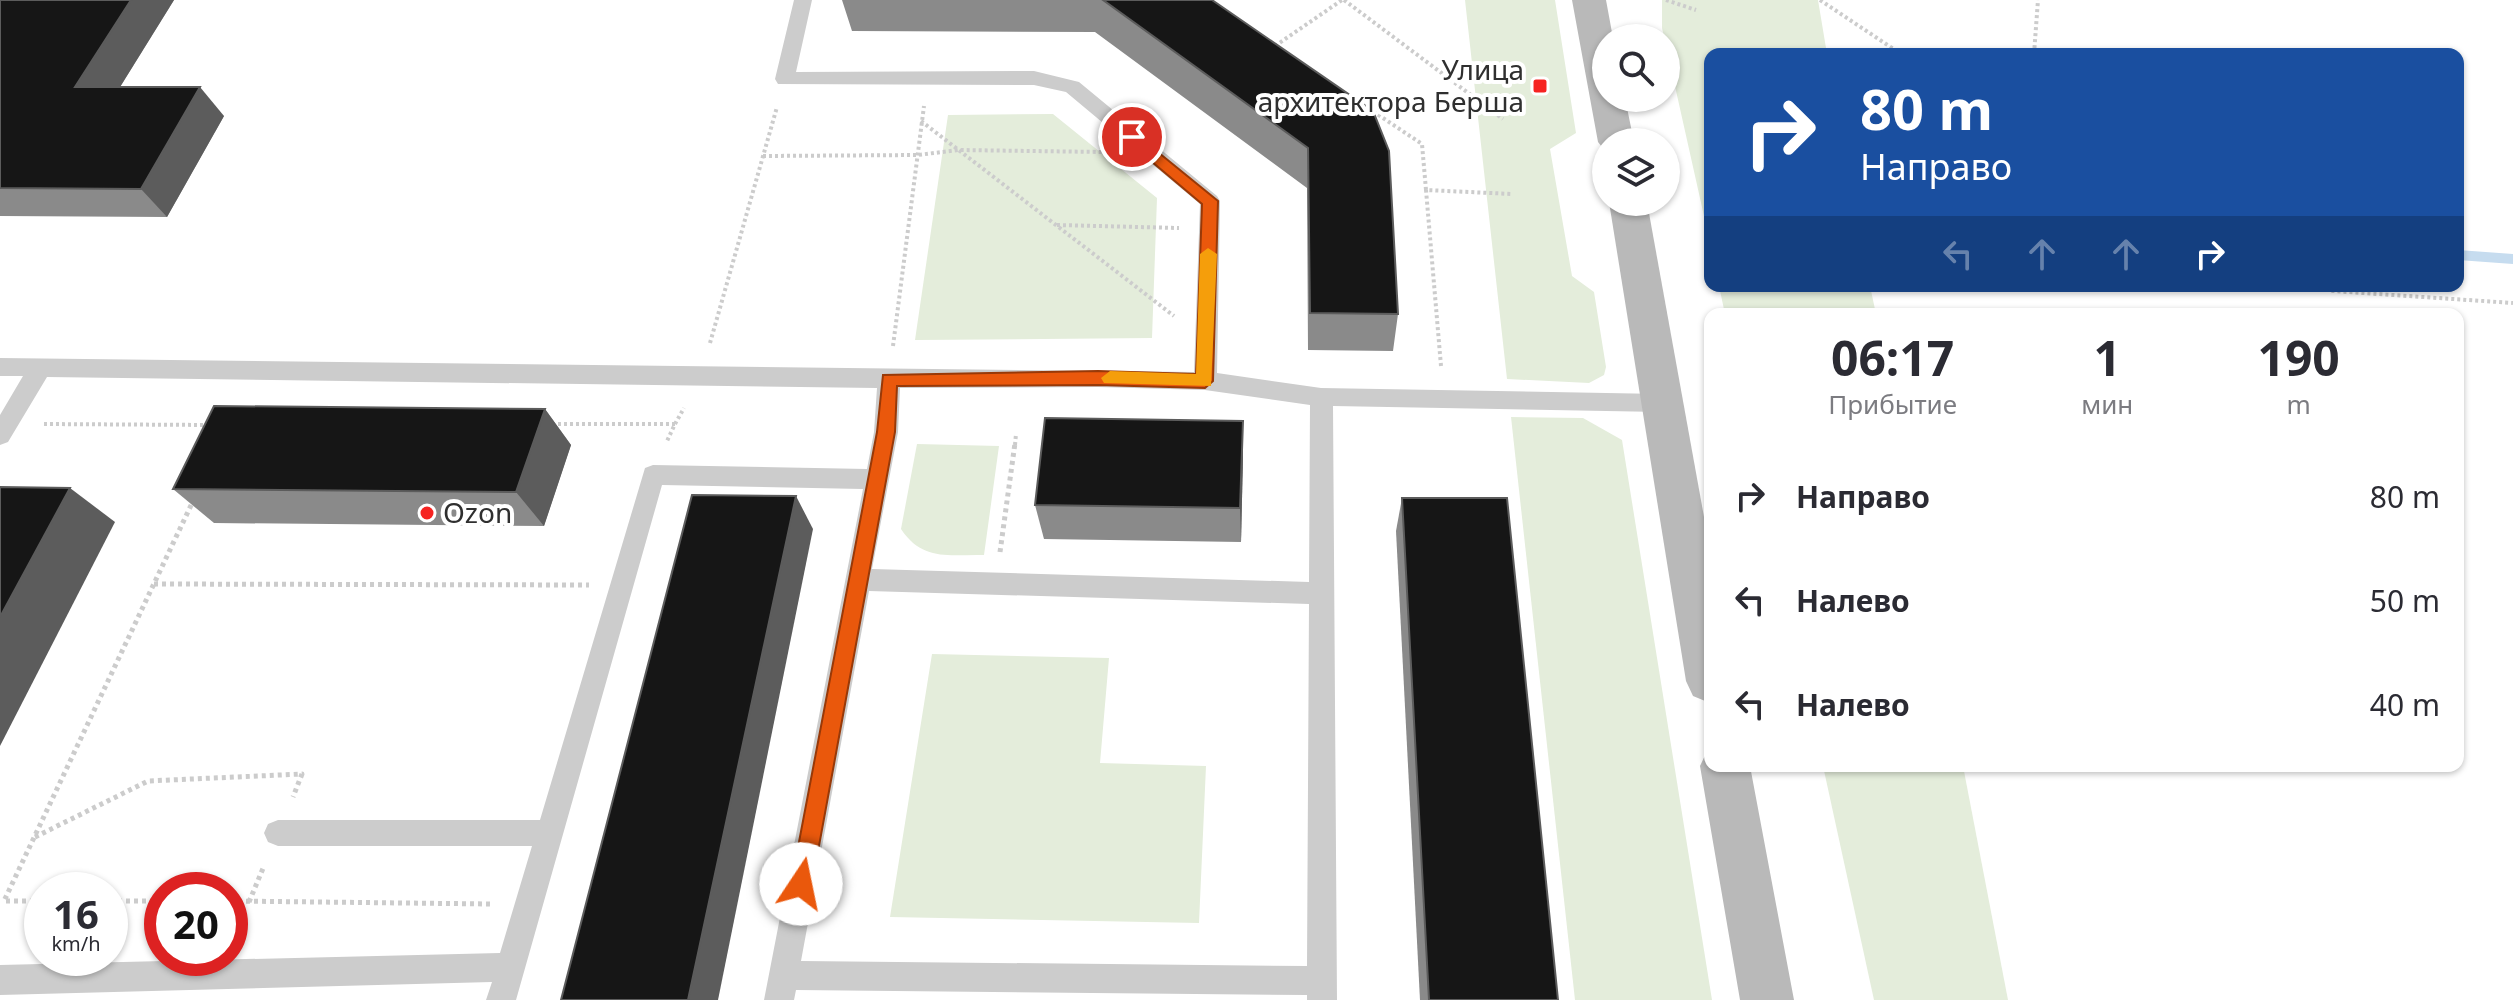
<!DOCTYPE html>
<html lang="ru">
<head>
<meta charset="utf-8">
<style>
  body { margin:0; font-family:"Noto Sans",sans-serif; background:#f7f7f7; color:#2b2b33; height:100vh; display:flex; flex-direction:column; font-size:30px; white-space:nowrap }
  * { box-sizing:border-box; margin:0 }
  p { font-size:26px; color:#7c7c81 }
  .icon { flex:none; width:44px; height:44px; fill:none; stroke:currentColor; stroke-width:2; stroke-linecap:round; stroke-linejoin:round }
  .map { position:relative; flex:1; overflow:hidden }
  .drawer { position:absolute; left:1704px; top:308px; width:760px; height:464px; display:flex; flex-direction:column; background:#fff; border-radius:16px; box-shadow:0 2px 6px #0004 }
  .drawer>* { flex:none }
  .hud { position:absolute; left:1704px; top:48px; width:760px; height:244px; border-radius:16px; box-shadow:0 2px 6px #0004; background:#1a4fa0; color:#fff; overflow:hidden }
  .buttons { position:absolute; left:1592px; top:24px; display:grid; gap:16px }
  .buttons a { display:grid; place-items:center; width:88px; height:88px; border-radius:50%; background:#fff; box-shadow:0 2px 6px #0004; font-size:40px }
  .speed { position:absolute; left:24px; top:872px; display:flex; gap:16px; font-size:40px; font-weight:700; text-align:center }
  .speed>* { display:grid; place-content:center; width:104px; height:104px; border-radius:50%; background:#fff; box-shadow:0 2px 6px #0004; line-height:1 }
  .speed small { font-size:20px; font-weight:400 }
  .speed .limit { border:12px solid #d22; background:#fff; color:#111 }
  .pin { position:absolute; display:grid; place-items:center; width:68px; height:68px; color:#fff; margin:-34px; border:4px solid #fff; border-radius:50%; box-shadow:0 2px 8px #0007 }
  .me { position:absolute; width:88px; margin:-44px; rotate:11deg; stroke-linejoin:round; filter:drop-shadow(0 0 6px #0008) }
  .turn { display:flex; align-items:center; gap:28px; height:168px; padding:0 24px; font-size:36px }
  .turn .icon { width:104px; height:104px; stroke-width:2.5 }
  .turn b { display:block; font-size:56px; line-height:68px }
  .lanes { display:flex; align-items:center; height:76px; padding:0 24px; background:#0003; justify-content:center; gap:40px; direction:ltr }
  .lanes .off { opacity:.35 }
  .eta { display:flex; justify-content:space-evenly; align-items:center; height:136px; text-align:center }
  .eta b { font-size:48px; font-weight:700; line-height:56px }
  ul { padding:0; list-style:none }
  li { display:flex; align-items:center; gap:24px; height:104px; padding:0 24px }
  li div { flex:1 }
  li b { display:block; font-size:30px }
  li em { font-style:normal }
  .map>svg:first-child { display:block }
  .green { fill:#e4eddb }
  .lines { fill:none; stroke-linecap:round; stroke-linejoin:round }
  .stream { fill:#c6dcef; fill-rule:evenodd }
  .path-far1 { stroke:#ccc; stroke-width:4; stroke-dasharray:3 3; stroke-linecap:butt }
  .path { stroke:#ccc; stroke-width:5; stroke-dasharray:4 4; stroke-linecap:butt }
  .lane { fill:#ccc; fill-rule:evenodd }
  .secondary { fill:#b9b9b9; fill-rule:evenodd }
  .wall { fill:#8a8a8a }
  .shaded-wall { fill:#5c5c5c }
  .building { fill:#161616; stroke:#5c5c5c; stroke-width:2 }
  .route { fill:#ea580c; stroke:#983908; stroke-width:2 }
  .slow { fill:#f59e0b }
  .poi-dot { fill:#f62321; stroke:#fff; stroke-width:3 }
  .labels { text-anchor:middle; stroke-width:8; stroke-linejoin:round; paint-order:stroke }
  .poi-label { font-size:28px; fill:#2f2f2f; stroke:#fff; text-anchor:end }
</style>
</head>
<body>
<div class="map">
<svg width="2513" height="1000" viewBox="0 0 2513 1000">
  <rect width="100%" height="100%" fill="#fff"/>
  <g class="green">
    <path d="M1465,0h90l21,133 -26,16 22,127 22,16 12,75 -2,8 -15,8 -82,-4z"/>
    <path d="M1662,0h156l9,54h-117v189l-48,-215z"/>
    <path d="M1053,114l104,84 -5,140 -237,2 33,-225z"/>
    <path d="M1719,286h151l6,28h-151z"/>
    <path d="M1511,417l72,1 39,22 90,560h-137z"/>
    <path d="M917,444l82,2 -15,109c-35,-1 -61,7 -83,-26z"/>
    <path d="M932,654l177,4 -9,105 106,3 -7,157 -309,-6z"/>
    <path d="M1823,766h140l45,234h-134z"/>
  </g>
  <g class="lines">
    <path class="stream" d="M2458,250l55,4v10l-55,-4z"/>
    <g class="path-far1">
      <path d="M1344,0l159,119"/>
      <path d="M1666,0l30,10"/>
      <path d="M1820,0l81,54"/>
      <path d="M1275,46l67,-46"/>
      <path d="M2034,54l4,-54"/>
      <path d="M1368,108l54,36 4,46"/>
      <path d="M921,121l253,195"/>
      <path d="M763,156l155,-1 40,-5 145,2"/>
      <path d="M1057,225l122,3"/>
      <path d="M2308,286l25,5 180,12"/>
      <path d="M710,343l67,-236"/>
      <path d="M893,346l31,-240"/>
      <path d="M1441,366l-15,-176 86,4"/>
      <path d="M44,424l166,1"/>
      <path d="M552,424h123l-8,17"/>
      <path d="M675,424l9,-16"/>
      <path d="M1015,445l1,-11"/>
    </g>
    <g class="path">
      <path d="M1000,552l15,-109"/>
      <path d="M154,584l435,1"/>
      <path d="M35,837l113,-56 154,-7 -9,23"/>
      <path d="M42,901h-38l190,-402"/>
      <path d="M110,901h52"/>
      <path d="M230,901l262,3"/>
      <path d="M249,902l15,-36"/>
    </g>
    <path class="lane" d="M794,0h18l-16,72 238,-1 45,11 138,114 3,5 -3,172 104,15 340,6 8,2 3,7 -3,7 -8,2 -328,-6 4,594h-30v-5l-511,-5 -2,10h-30l99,-511 -201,-4 -146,515h-30l6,-18 -492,13v-30l500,-12 32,-107h-254l-10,-4 -4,-9 4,-9 10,-4h262l105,-352 8,-3 214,4 7,-37 3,-44 -830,-11 -39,65 -8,3v-30l23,-39h-23v-18l1194,14 6,-168 -134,-112 -32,-7 -256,-1 -3,-5zM1098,387l107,3 105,15 -1,177 -437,-13 26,-137 2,-44zM869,591l440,13 -2,362 -506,-5z"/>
    <g class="secondary">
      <path d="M1572,0h34l7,38h-7v60h19l9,44h-28v10l-8,-10z"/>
      <path d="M1609,202h38l63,348v153l-17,-7 -7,-15z"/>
      <path d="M1708,749h2v17h40l44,234h-54l-40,-234z"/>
    </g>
  </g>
  <g class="wall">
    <path d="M0,0h174l-54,87 104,29 -57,101 -167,-1z"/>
    <path d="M842,0h370l161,111 25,203 -5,37 -85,-1 -1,-162 -212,-156 -243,-1z"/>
    <path d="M545,409l26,36 -27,81 -330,-3 -41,-34z"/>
    <path d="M1243,456l-2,86 -197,-3 -9,-34z"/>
    <path d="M1402,498l156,502h-138l-24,-469z"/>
  </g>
  <g class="shaded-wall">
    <path d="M131,0h43l-72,116 -27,-29z"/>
    <path d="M200,87l24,29 -57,101 -26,-28z"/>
    <path d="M545,409l26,36 -27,81 -28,-34z"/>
    <path d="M1243,421v35l-2,86 -1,-34z"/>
    <path d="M70,488l45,34 -115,224v-129z"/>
    <path d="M796,496l17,33 -95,471h-30z"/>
  </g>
  <g class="building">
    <path d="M0,0h131l-56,87h125l-59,102 -141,-1z"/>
    <path d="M1103,0h109l161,111 16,40 9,163 -88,-1 -2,-165z"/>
    <path d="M214,406l331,3 -29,83 -343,-3z"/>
    <path d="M1045,418l198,3 -3,87 -205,-3z"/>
    <path d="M0,487l70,1 -70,129z"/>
    <path d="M692,495l104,1 -108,504h-127z"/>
    <path d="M1402,498h105l51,502h-129z"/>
  </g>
  <path class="route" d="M1132,131l86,70 -5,180 -8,7 -107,-3 -201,1 -2,46 -83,452 -3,7 -8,4 -7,-4 -3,-7 86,-452 6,-57 215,-4 98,3 6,-170 -76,-64v-7z"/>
  <path class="slow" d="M1208,248l9,6 -6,132 -107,-3 -3,-5 9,-7 86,3 4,-120z"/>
  <g class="poi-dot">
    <rect x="1532" y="78" width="16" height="16" rx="4"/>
    <circle cx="427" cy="513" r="8"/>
  </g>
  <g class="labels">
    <g class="poi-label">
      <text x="1524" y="80">Улица<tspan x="1524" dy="32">архитектора Берша</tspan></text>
      <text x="443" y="523" text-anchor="start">Ozon</text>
    </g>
  </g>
</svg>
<div class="buttons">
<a><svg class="icon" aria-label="search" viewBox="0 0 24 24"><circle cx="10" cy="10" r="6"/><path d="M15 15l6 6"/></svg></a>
<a><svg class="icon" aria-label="layers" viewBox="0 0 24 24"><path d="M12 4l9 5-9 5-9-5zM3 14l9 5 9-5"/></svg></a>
</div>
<div class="speed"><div>16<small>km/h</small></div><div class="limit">20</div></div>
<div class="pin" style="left:1132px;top:137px;background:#d93025"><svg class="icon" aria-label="arrive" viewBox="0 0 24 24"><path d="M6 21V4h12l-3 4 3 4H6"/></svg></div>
<svg class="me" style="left:801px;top:884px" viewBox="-20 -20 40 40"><circle r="19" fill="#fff"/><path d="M0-13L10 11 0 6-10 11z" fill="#ea580c"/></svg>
<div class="hud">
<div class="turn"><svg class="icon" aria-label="right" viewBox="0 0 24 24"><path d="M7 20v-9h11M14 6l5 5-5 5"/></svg><div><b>80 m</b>Направо</div></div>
<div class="lanes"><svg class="icon off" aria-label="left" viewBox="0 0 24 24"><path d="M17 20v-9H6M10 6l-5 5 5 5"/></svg><svg class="icon off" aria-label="ahead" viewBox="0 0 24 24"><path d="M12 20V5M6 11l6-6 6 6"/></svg><svg class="icon off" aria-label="ahead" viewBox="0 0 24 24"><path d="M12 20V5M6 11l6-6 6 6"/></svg><svg class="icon" aria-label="right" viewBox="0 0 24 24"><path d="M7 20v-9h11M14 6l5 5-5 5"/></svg></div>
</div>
<section class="drawer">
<div class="eta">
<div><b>06:17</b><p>Прибытие</p></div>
<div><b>1</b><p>мин</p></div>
<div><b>190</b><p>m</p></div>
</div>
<ul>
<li><svg class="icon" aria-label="right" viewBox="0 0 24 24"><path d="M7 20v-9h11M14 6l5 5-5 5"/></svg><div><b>Направо</b></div><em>80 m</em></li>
<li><svg class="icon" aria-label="left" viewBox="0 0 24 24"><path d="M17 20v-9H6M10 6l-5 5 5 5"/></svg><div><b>Налево</b></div><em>50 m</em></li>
<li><svg class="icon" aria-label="left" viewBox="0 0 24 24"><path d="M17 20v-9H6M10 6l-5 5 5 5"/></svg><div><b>Налево</b></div><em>40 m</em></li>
</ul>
</section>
</div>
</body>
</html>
